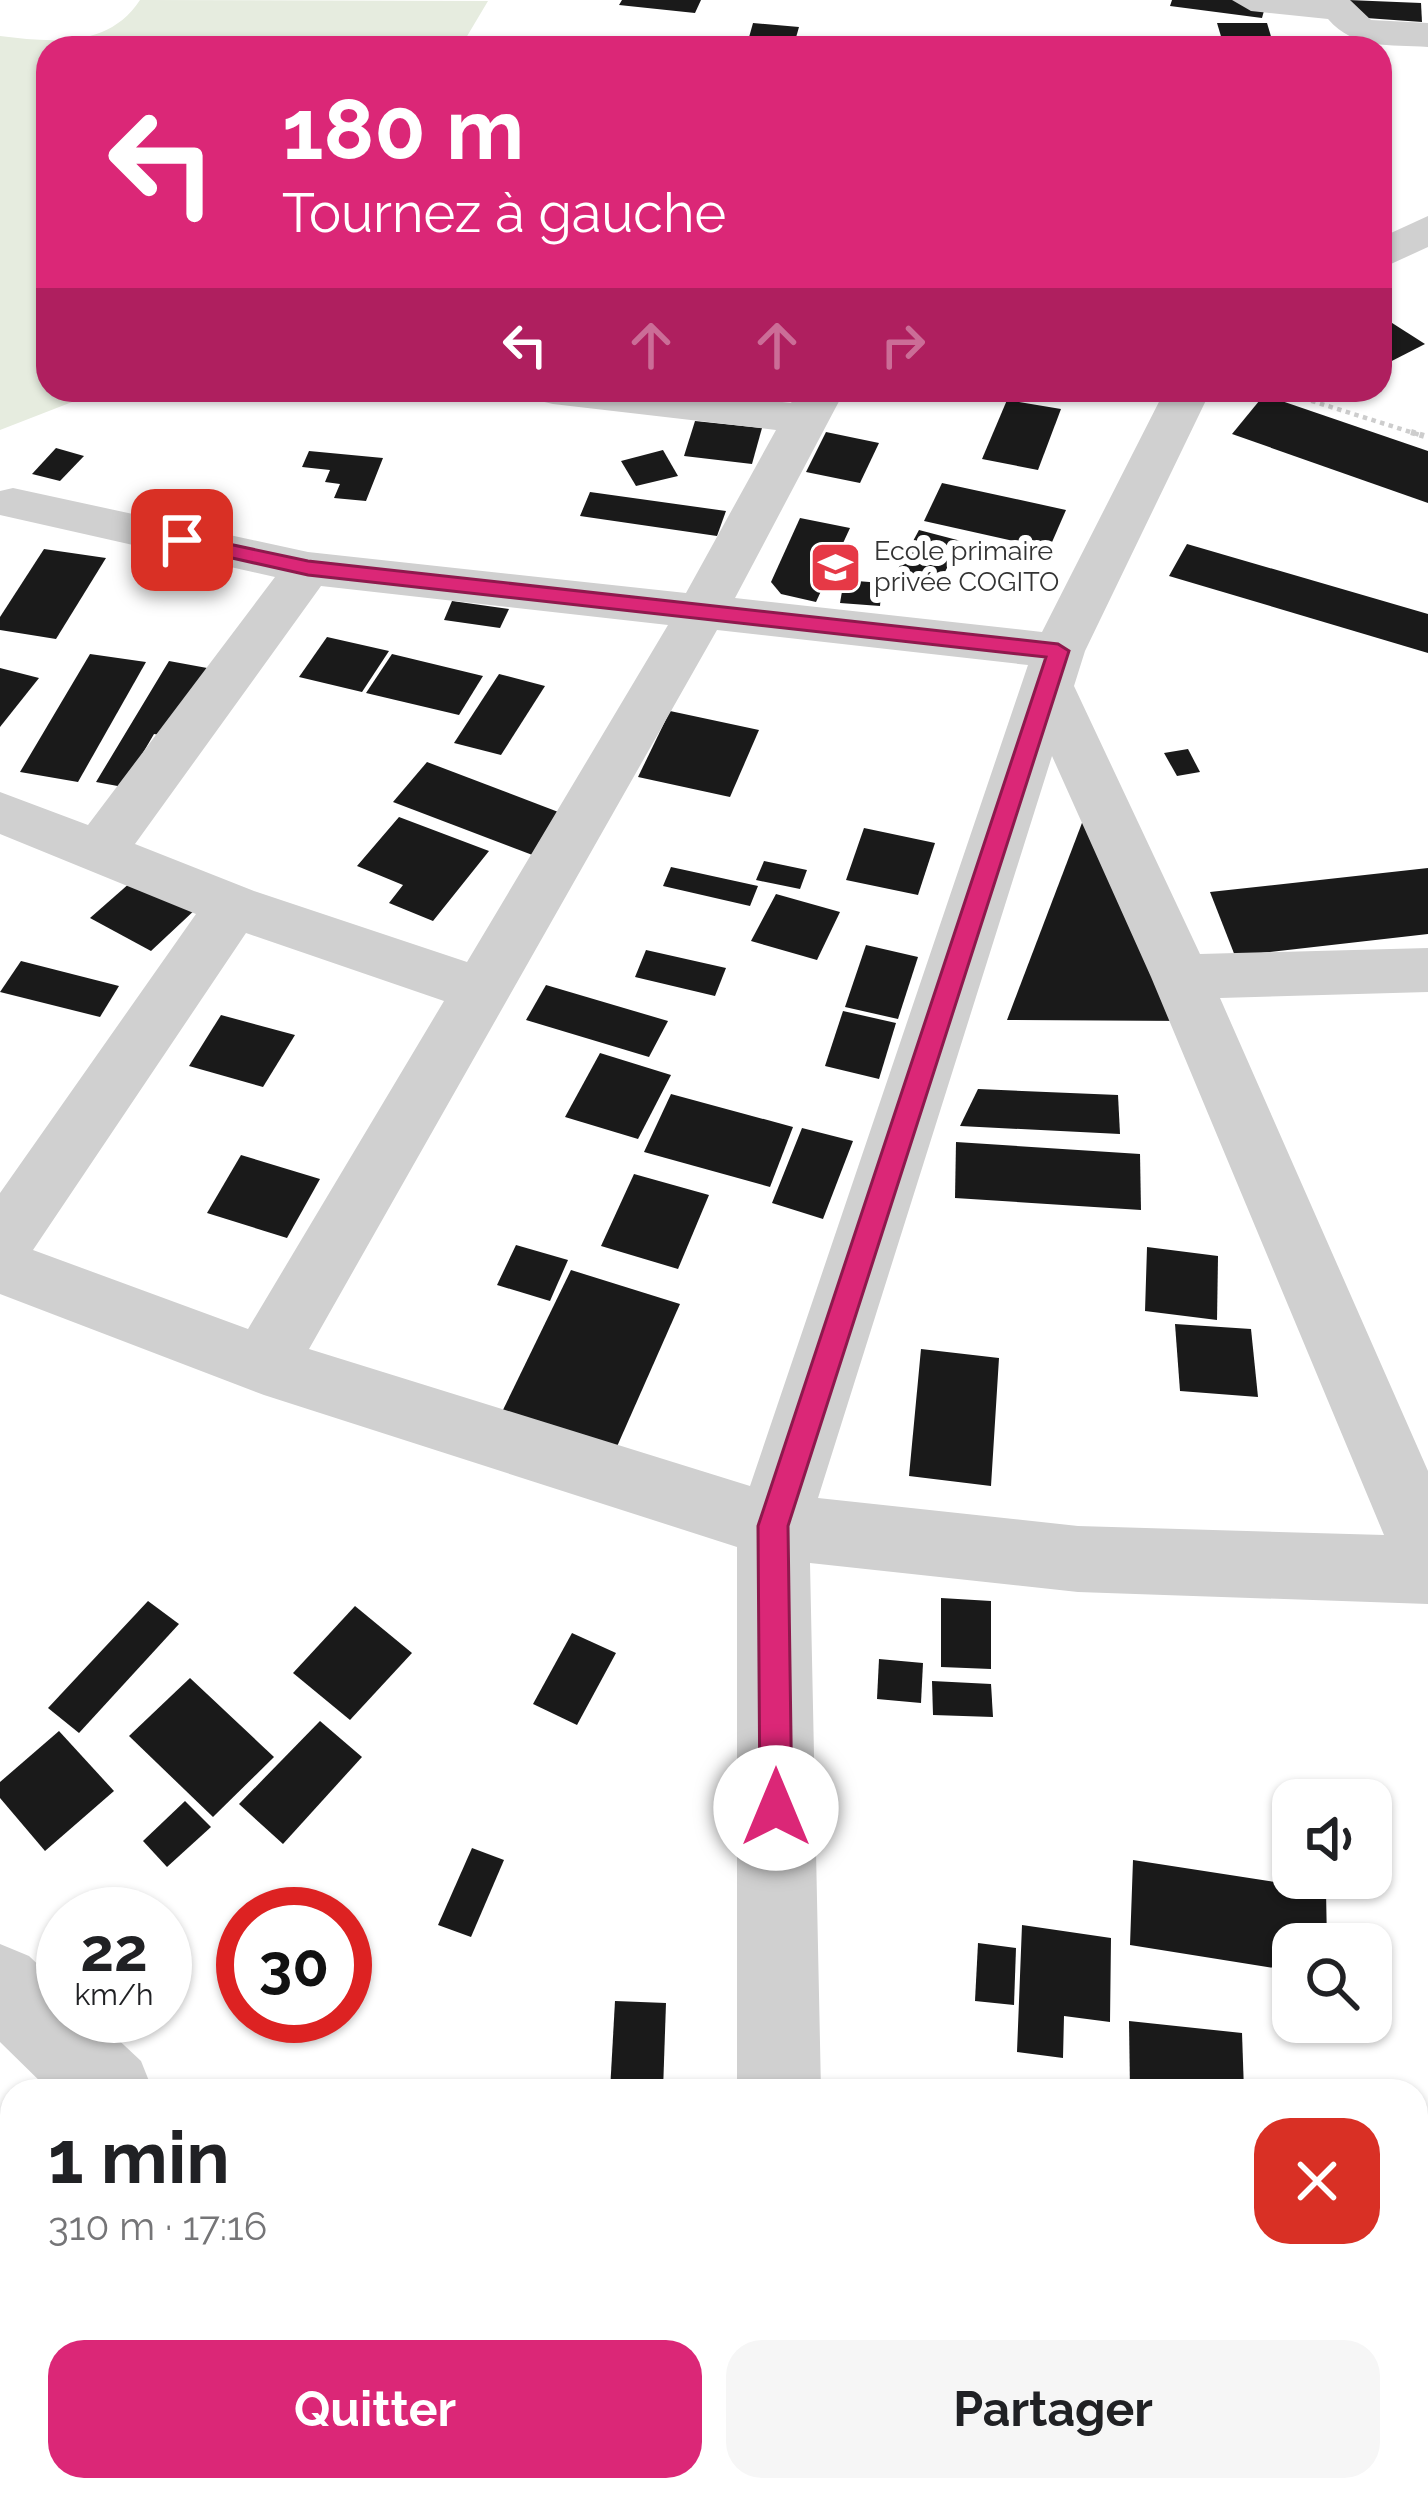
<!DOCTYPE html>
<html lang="fr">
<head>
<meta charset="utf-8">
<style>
  body { margin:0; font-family:Raleway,sans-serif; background:#f6f6f6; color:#202124; height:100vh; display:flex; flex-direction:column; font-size:45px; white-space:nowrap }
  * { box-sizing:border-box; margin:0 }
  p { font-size:39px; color:#757577 }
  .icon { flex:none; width:66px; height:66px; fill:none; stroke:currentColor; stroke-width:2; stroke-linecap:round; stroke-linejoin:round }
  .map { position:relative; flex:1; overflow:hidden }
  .panel { position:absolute; left:0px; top:2079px; width:1428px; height:423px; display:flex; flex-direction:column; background:#fff; border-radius:36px 36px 0 0; box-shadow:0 3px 9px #0004 }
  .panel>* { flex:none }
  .banner { position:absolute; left:36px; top:36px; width:1356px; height:366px; border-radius:36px; box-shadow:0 3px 9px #0004; background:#db2777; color:#fff; overflow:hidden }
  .buttons { position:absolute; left:1272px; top:1779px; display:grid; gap:24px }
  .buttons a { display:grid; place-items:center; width:120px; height:120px; border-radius:24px; background:#fff; box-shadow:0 3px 9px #0004; font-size:60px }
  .speed { position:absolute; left:36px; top:1887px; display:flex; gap:24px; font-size:60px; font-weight:700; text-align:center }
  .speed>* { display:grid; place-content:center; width:156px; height:156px; border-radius:50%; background:#fff; box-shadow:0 3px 9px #0004; line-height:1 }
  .speed small { font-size:30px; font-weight:400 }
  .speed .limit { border:18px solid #d22; background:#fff; color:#111 }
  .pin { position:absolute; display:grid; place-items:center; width:102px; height:102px; color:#fff; margin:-51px; border-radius:24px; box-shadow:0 6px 18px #0006 }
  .me { position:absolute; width:132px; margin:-66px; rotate:0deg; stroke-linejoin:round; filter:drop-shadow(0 0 9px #0008) }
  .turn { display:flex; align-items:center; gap:42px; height:252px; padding:0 48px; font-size:54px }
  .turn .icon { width:156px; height:156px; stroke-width:2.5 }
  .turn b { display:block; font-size:84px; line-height:102px }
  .lanes { display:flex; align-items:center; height:114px; padding:0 48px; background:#0003; justify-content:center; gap:60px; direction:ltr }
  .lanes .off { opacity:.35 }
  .round { display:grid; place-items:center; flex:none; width:126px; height:126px; border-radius:36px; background:#f6f6f6 }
  .head { display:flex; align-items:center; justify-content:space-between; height:204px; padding:0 48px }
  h1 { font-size:72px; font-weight:700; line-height:90px }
  .cta { display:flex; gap:24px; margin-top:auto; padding:24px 48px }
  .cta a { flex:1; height:138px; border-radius:36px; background:#db2777; color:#fff; font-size:48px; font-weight:700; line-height:138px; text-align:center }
  .cta a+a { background:#f6f6f6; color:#202124 }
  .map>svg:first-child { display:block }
  .green { fill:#e6ecdf }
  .building { fill:#1a1a1a }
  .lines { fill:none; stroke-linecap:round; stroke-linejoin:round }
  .path-far1 { stroke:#cdcdcd; stroke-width:4.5; stroke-dasharray:4.5 4.5; stroke-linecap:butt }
  .path { stroke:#cdcdcd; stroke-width:6; stroke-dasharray:4.5 4.5; stroke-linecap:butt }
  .minor { fill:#d0d0d0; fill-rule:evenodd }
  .tertiary { fill:#d0d0d0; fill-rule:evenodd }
  .route { fill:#db2777; stroke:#8e194d; stroke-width:3 }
  .labels { text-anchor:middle; stroke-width:12; stroke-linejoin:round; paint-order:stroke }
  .far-poi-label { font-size:27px; fill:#333; stroke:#fff; text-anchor:start }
</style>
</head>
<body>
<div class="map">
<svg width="1428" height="2501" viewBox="0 0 1428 2501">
  <rect width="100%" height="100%" fill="#fff"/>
  <path class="green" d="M140,0l348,1 -28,47h-412v342h55l-103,40v-394c51,6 108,13 140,-36z"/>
  <g class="building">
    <path d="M622,0h79l-6,13 -76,-8z"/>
    <path d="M1172,0h95l-5,18 -92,-12z"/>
    <path d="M1348,0l73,3 1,19 -56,-4z"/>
    <path d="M753,23l46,4 -6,21h-47z"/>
    <path d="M1217,23h50l6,20h-50z"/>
    <path d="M1389,321l36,23 -45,23v-42z"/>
    <path d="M1264,395l164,56v52l-196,-69z"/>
    <path d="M1007,400l54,9 -23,61 -56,-11z"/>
    <path d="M695,421l67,7 -10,36 -68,-8z"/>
    <path d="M826,432l53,11 -19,40 -54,-11z"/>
    <path d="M56,448l28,8 -24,25 -28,-7z"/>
    <path d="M663,450l15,26 -42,10 -15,-25z"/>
    <path d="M309,451l74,7 -17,43 -32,-3 6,-14 -15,-2 5,-12 -28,-3z"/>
    <path d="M942,483l124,27 -17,39 -125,-28z"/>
    <path d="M590,492l136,19 -9,25 -137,-20z"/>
    <path d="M800,518l50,10 -34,74 -35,-8 -10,-12z"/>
    <path d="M919,530l42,11 -27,52 -43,-11z"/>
    <path d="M1187,544l241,70v39l-259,-77z"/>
    <path d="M44,549l62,9 -50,81 -56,-9v-13z"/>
    <path d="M844,580l38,3 -2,23 -40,-3z"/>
    <path d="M452,601l57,8 -9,19 -56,-8z"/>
    <path d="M327,637l62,14 -27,41 -63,-15z"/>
    <path d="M90,654l56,8 -68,120 -58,-10z"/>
    <path d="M392,654l91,22 -24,39 -93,-22z"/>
    <path d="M169,661l49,9 -39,68 -25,-4 -31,53 -27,-5z"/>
    <path d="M0,668l39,10 -39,49z"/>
    <path d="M499,674l46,12 -44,69 -47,-12z"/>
    <path d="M670,711l89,19 -29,67 -92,-20z"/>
    <path d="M1188,749l12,23 -23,4 -13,-23z"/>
    <path d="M427,762l147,56 -31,41 -150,-57z"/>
    <path d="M1085,815l106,206 -184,-1z"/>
    <path d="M399,817l90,34 -56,70 -44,-18 14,-18 -46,-19z"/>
    <path d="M864,828l71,15 -17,52 -72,-15z"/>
    <path d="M764,861l43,9 -7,19 -44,-9z"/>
    <path d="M671,867l87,19 -8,20 -87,-20z"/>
    <path d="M1428,868v66l-193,22 -25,-64z"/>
    <path d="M139,875l59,32 -47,44 -61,-33z"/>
    <path d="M776,894l64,18 -23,48 -66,-19z"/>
    <path d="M866,945l52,12 -20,62 -53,-12z"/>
    <path d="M646,950l80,18 -11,28 -80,-19z"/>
    <path d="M21,961l98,25 -19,31 -100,-25z"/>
    <path d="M546,985l122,36 -19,36 -123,-37z"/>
    <path d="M843,1011l53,12 -17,56 -54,-13z"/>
    <path d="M221,1015l74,20 -32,52 -74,-21z"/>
    <path d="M600,1053l71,22 -33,64 -73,-22z"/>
    <path d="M978,1089l140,6 2,39 -160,-8z"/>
    <path d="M671,1094l122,33 -23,60 -126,-35z"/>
    <path d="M802,1128l51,13 -30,78 -51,-16z"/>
    <path d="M956,1142l184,12 1,56 -186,-12z"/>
    <path d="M241,1155l79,24 -33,59 -80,-25z"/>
    <path d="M634,1174l75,21 -31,74 -77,-23z"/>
    <path d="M516,1245l52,15 -18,41 -53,-16z"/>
    <path d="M1147,1247l71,9 -1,64 -72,-9z"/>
    <path d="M571,1270l109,34 -65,147 -114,-37z"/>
    <path d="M1175,1324l76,5 7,68 -78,-6z"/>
    <path d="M921,1349l78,9 -8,128 -82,-10z"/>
    <path d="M941,1598l50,3v68l-50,-2z"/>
    <path d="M148,1601l31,23 -100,109 -31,-25z"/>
    <path d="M355,1606l57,47 -62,67 -57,-47z"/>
    <path d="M572,1633l44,20 -39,72 -44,-21z"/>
    <path d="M879,1659l44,4 -2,40 -44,-4z"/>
    <path d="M190,1678l84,79 -61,60 -84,-81z"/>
    <path d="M932,1681l59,3 2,33 -60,-2z"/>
    <path d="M320,1721l42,36 -79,87 -44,-40z"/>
    <path d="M59,1731l55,60 -69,60 -45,-53v-16z"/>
    <path d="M185,1801l26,26 -44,40 -24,-26z"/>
    <path d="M472,1848l32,12 -33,77 -33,-12z"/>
    <path d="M1133,1860l193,30 1,54h-34v27l-163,-26z"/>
    <path d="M1022,1925l89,13 -1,84 -46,-6 -1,42 -46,-6z"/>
    <path d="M978,1943l38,5 -2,57 -39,-4z"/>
    <path d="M615,2001l51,2 -3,88h-53z"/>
    <path d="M1129,2021l113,12 2,58h-114z"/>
  </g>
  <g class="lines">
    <path class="path-far1" d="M1277,390l143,45"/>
    <path class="path" d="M1411,432l17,5"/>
    <g class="minor">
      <path d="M1232,0h118l21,20 57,3v24c-39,-3 -73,3 -100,-28l-77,-8z"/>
      <path d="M1428,216v31l-48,22v-31z"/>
      <path d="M530,390h145l116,13 8,-13h46l-110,208 307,34 123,-242h46l-126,261 -11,35 126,268 228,-6v44l-208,6 208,473v133l-350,-12 -268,-29 11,528h-84v-544l-473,-152 -264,-101v-101l196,-279 -196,-80v-42l88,33 187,-248 -275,-62v-24l13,-3 295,64 378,41 90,-163 -223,-26 -17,-4zM321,586l347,39 -201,337 -213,-71 -119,-47zM717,630l311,35 -278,821 -441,-137zM1052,756l99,221 233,558 -306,-9 -260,-28zM246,933l198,68 -196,328 -215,-79z"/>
      <path d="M0,1944l29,12 34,32v28h30l48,45 12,30h-103l-50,-49z"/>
      <path d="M729,2490h94l-1,11h-94z"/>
      <path d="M1317,2490h94l1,11h-94z"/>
    </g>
    <g class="tertiary">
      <path d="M1428,2234v88l-12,2v-88z"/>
      <rect x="0" y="2281" width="12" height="90"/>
    </g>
  </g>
  <path class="route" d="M182,534l126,27 750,83 11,7 -281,875 4,282 -4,12 -12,4 -11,-4 -5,-12 -2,-282 288,-869 -738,-82 -134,-30 -3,-5z"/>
  <defs>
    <symbol id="school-square" viewBox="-11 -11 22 22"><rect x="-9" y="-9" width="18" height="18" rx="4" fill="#e63946" stroke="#fff"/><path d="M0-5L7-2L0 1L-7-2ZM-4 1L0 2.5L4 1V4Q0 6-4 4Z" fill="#fff"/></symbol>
  </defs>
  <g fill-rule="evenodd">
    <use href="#school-square" x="806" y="538" width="59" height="59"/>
  </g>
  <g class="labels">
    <g class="far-poi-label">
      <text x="874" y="560">Ecole primaire<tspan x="874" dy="31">privée COGITO</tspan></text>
    </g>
  </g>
</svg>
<div class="buttons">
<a><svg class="icon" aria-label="sound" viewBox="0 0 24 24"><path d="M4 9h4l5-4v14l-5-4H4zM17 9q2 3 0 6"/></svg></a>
<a><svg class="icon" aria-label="search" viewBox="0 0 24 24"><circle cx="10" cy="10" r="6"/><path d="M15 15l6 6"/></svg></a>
</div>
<div class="speed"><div>22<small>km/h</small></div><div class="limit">30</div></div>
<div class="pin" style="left:182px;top:540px;background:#d93025"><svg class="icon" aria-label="arrive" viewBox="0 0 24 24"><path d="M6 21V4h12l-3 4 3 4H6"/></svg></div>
<svg class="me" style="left:776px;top:1808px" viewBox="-20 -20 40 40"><circle r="19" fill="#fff"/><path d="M0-13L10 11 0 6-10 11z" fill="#db2777"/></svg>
<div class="banner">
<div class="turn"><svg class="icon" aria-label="left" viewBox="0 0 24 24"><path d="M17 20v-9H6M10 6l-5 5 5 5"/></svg><div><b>180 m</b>Tournez à gauche</div></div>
<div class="lanes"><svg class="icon" aria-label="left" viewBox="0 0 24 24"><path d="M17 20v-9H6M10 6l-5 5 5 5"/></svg><svg class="icon off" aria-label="ahead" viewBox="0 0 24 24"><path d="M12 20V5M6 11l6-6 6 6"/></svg><svg class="icon off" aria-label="ahead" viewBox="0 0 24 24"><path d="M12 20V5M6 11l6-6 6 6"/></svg><svg class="icon off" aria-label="right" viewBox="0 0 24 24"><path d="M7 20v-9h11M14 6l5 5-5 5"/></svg></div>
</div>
<section class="panel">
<div class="head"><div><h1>1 min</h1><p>310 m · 17:16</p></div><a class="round" style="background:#d93025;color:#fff"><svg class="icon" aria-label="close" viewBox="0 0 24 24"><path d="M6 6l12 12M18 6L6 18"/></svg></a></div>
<div class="cta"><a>Quitter</a><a>Partager</a></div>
</section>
</div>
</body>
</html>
